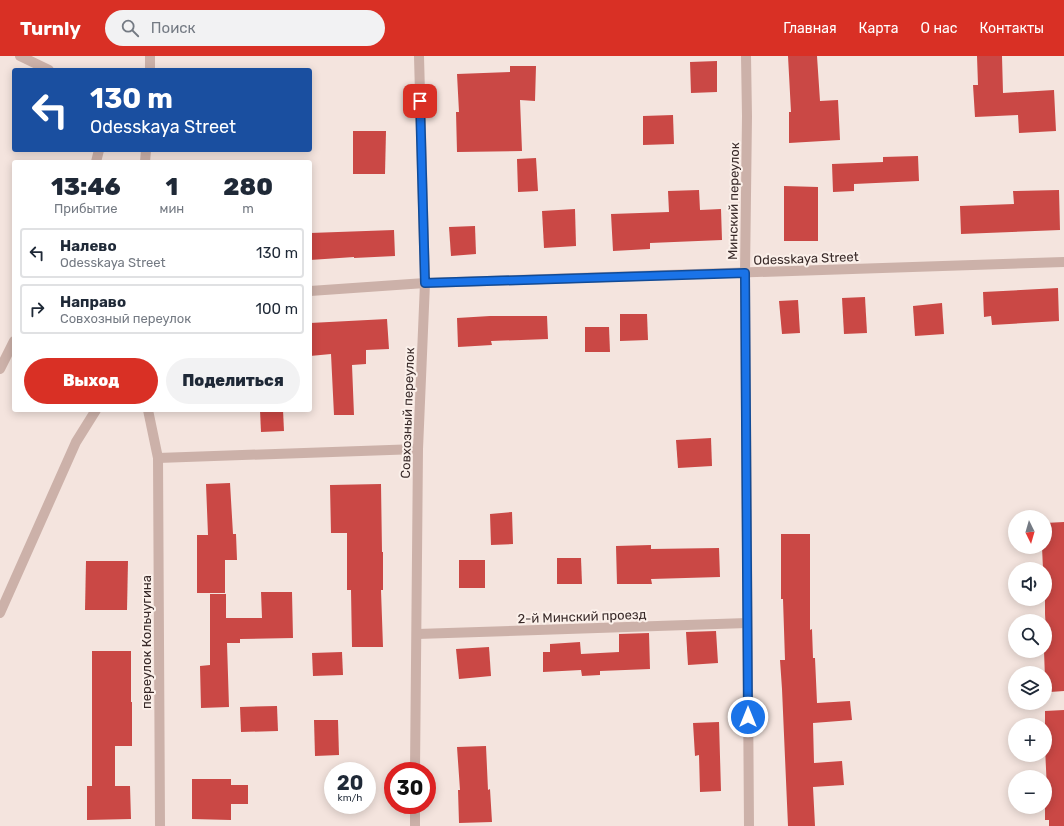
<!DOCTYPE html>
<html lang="ru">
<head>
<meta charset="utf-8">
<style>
  body { margin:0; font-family:Rubik,sans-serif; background:#f2f2f3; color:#1f2937; height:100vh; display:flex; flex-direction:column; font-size:15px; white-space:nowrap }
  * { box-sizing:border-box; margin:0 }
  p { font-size:13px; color:#747a83 }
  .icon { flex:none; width:22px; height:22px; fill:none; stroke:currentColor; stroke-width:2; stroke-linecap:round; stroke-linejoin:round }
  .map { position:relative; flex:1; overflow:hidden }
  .side { position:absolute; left:12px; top:104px; width:300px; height:252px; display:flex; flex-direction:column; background:#fff; border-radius:4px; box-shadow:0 2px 10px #0003 }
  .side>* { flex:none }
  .top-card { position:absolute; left:12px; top:12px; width:300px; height:84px; border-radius:4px; box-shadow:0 2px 10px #0003; background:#1a4fa0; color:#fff; overflow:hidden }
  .needle { width:26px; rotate:175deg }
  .controls { position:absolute; left:1008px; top:454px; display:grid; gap:8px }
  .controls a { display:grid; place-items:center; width:44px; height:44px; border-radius:50%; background:#fff; box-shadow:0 2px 10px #0003; font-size:20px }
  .speed { position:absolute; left:324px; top:706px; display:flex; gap:8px; font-size:20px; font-weight:700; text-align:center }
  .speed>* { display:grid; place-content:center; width:52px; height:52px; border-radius:50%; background:#fff; box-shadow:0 2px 10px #0003; line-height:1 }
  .speed small { font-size:10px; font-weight:400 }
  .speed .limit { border:6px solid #d22; background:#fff; color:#111 }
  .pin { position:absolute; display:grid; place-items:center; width:34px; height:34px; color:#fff; margin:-17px; border-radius:8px; box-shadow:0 2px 6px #0006 }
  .me { position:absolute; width:44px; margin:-22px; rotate:0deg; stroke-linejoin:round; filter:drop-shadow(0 0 3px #0008) }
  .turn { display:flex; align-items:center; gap:14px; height:84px; padding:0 12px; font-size:18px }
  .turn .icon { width:52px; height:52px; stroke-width:2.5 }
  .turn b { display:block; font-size:28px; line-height:34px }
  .eta { display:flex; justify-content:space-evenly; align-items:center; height:68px; text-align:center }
  .eta b { font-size:24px; font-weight:800; line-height:28px }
  .cta { display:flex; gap:8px; margin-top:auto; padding:8px 12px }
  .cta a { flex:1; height:46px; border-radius:24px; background:#d93025; color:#fff; font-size:16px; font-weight:800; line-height:46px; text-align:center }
  .cta a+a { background:#f2f2f3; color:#1f2937 }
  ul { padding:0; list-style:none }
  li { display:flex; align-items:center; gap:12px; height:50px; margin:0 8px 6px; padding:0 4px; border:2px solid #e0e1e3; border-radius:4px }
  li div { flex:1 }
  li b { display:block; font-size:15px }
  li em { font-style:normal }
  header { display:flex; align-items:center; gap:24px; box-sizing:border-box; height:56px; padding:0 20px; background:#d93025; color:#fff }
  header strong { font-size:19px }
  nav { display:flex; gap:22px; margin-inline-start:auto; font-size:14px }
  .search { width:280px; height:36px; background:#f2f2f3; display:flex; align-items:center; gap:10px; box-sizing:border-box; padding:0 14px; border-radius:22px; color:#747a83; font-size:15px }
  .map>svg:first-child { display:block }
  .building { fill:#ca4845 }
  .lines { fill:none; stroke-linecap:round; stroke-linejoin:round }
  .service { stroke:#ccb1a9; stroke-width:10 }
  .minor { stroke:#ccb1a9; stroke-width:10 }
  .route-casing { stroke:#114b97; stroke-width:10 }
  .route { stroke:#1a73e8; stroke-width:7 }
  .labels { text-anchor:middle; stroke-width:4; stroke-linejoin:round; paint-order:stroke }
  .street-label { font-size:13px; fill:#392a29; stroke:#fbf0ea }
</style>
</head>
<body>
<header>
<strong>Turnly</strong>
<div class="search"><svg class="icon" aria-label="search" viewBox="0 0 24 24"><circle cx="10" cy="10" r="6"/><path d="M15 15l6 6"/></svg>Поиск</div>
<nav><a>Главная</a><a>Карта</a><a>О нас</a><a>Контакты</a></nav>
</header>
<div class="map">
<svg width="1064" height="770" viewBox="0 0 1064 770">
  <rect width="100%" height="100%" fill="#f4e4de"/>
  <g class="building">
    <path d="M788,0h29l3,45 18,-1 2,40 -51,3v-31h2z"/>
    <path d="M977,0h25l1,37 51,-3 2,41 -37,2 -1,-18 -43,2 -2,-32h5z"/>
    <path d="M717,5v31l-26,1 -1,-31z"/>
    <path d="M510,10h26l-1,35 -15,-1 2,51 -65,1 -1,-40h3l-2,-38 53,-2z"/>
    <path d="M673,59l1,29 -31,1v-29z"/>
    <path d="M353,75h33l-1,43h-32z"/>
    <path d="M918,100l1,25 -65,3v7l-21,1 -1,-28 51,-2v-5z"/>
    <path d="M536,102l2,33 -20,1 -1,-33z"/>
    <path d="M784,130l34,1v54h-34z"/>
    <path d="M699,134l1,20 21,-1 1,31 -72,3v6l-37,2 -2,-37 58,-2 -1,-21z"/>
    <path d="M1059,134l1,40 -99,4 -1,-28 54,-2 -1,-13z"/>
    <path d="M575,153l1,37 -32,2 -2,-37z"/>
    <path d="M475,170l1,28 -25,2 -2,-29z"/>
    <path d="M394,174l1,26 -41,2v-1l-44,3v-27z"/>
    <path d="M1058,232l1,33 -67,4 -1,-9 -7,1 -1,-25z"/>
    <path d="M865,241l2,36 -23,1 -2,-36z"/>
    <path d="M798,244l2,33 -18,1 -3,-33z"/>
    <path d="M942,247l2,31 -29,2 -2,-30z"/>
    <path d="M620,258h27l1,26 -28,1z"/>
    <path d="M490,260h57l1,23 -57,2 1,4 -34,2 -1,-29z"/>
    <path d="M387,263l2,30 -23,1v14l-14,1 2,50h-20l-3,-61 -21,2v-33z"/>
    <path d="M585,271h24l1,25h-25z"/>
    <path d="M260,354h23l1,21 -23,1z"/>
    <path d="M711,382l1,28 -34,2 -2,-28z"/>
    <path d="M230,427l3,51h3l1,26h-12v33h-28v-58h11l-2,-51z"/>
    <path d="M381,428l1,68h1v38h-2l2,57h-31l-1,-57h-4v-57h-16l-1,-48z"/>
    <path d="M512,456l1,32 -22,1 -1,-31z"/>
    <path d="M1064,466v169l-14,1 -1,-15 -4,1 -1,-27h1v-3h2l-2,-34v-45h-2l-1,-22h3v-24z"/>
    <path d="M781,478h29v96l2,-1 1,29h2l2,45 33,-2 2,19 -39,3 1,40 28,-2 2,24 -31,2 2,39h-27l-6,-137 -2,-29h5l-2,-61h-2z"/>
    <path d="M651,489v4l68,-1 1,29 -69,2 1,5h-35l-1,-38z"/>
    <path d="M557,502h24l1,26h-25z"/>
    <rect x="459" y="504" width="26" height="28"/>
    <path d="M86,505h42l-1,49h-42z"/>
    <path d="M261,536h31l1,46 -53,1v4h-13l2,64 -28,1 -1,-42 10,-1v-71h16v24h36z"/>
    <path d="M716,575l2,32 -30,2 -2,-33z"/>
    <path d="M649,577l1,36 -50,2v4l-18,1 -1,-6 -38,2v-20h7v-8l30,-2 1,12 38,-2v-18z"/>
    <path d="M489,591l2,29 -32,3 -3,-30z"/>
    <path d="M92,595h39v51h1v44h-17v40h15l1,33 -44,1v-34h5z"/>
    <path d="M342,596l1,23 -30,1 -1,-23z"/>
    <path d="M277,650l1,25 -37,1 -1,-25z"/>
    <path d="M1064,654v116h-15v-6h-4v-30h2l-2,-43v-36z"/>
    <path d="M314,664h24l1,35 -24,1z"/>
    <path d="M719,666l2,69 -21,1 -1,-37 -4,1 -2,-33z"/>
    <path d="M486,690l2,44 2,-1 2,33 -33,1 -1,-33h2l-3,-43z"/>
    <path d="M192,723h39v6h17v19h-17v16l-39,-1z"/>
  </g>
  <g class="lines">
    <g class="service">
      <path d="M20,0l29,14"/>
      <path d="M96,106l3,-12"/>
      <path d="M0,313l14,-28"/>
    </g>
    <g class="minor">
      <path d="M150,0v14"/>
      <path d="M746,0l1,60 -2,157 4,553"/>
      <path d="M145,106l1,-12"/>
      <path d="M310,235l115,-8 639,-21"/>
      <path d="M148,354l10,48 2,368"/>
      <path d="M158,402l260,-9"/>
      <path d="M0,557l76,-171 20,-32"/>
      <path d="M417,578l330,-11"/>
      <path d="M415,715l3,-322 7,-166 -6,-227"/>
      <path d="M415,770v-21"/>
    </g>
  </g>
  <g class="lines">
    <defs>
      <path id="route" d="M420,45l5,182 320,-10 3,444"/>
    </defs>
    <use href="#route" class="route-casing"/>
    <use href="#route" class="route"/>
  </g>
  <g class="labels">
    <g class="street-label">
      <text transform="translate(733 145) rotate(-89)" y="5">Минский переулок</text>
      <text transform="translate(806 202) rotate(-2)" y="5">Odesskaya Street</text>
      <text transform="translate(407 357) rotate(-88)" y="5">Совхозный переулок</text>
      <text transform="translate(582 560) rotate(-2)" y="5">2-й Минский проезд</text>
      <text transform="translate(146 586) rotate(-90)" y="5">переулок Кольчугина</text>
    </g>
  </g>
</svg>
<div class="controls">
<a><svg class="needle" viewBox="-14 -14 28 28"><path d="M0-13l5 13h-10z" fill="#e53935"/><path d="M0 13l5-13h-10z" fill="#747a83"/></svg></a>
<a><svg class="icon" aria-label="sound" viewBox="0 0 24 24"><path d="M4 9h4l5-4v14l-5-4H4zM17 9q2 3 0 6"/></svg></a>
<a><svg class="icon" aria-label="search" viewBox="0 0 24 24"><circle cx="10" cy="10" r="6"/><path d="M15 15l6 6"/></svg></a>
<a><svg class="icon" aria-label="layers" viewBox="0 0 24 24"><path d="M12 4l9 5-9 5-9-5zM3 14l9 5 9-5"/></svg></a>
<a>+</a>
<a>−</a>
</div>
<div class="speed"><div>20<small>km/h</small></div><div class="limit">30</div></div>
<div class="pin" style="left:420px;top:45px;background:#d93025"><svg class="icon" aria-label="arrive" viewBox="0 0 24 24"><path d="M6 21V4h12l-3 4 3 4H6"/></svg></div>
<svg class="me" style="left:748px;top:661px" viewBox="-20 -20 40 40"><circle r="17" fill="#1a73e8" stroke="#fff" stroke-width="3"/><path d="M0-11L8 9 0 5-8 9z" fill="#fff"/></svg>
<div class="top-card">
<div class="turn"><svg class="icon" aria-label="left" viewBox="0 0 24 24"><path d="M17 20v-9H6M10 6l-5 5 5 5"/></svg><div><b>130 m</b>Odesskaya Street</div></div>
</div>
<section class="side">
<div class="eta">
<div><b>13:46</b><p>Прибытие</p></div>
<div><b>1</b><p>мин</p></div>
<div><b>280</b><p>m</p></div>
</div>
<ul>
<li><svg class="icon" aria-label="left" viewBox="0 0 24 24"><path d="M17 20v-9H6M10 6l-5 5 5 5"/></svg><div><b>Налево</b><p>Odesskaya Street</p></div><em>130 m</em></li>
<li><svg class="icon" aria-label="right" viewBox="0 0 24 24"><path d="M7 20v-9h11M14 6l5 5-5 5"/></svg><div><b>Направо</b><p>Совхозный переулок</p></div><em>100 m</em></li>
</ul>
<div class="cta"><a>Выход</a><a>Поделиться</a></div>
</section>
</div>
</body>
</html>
